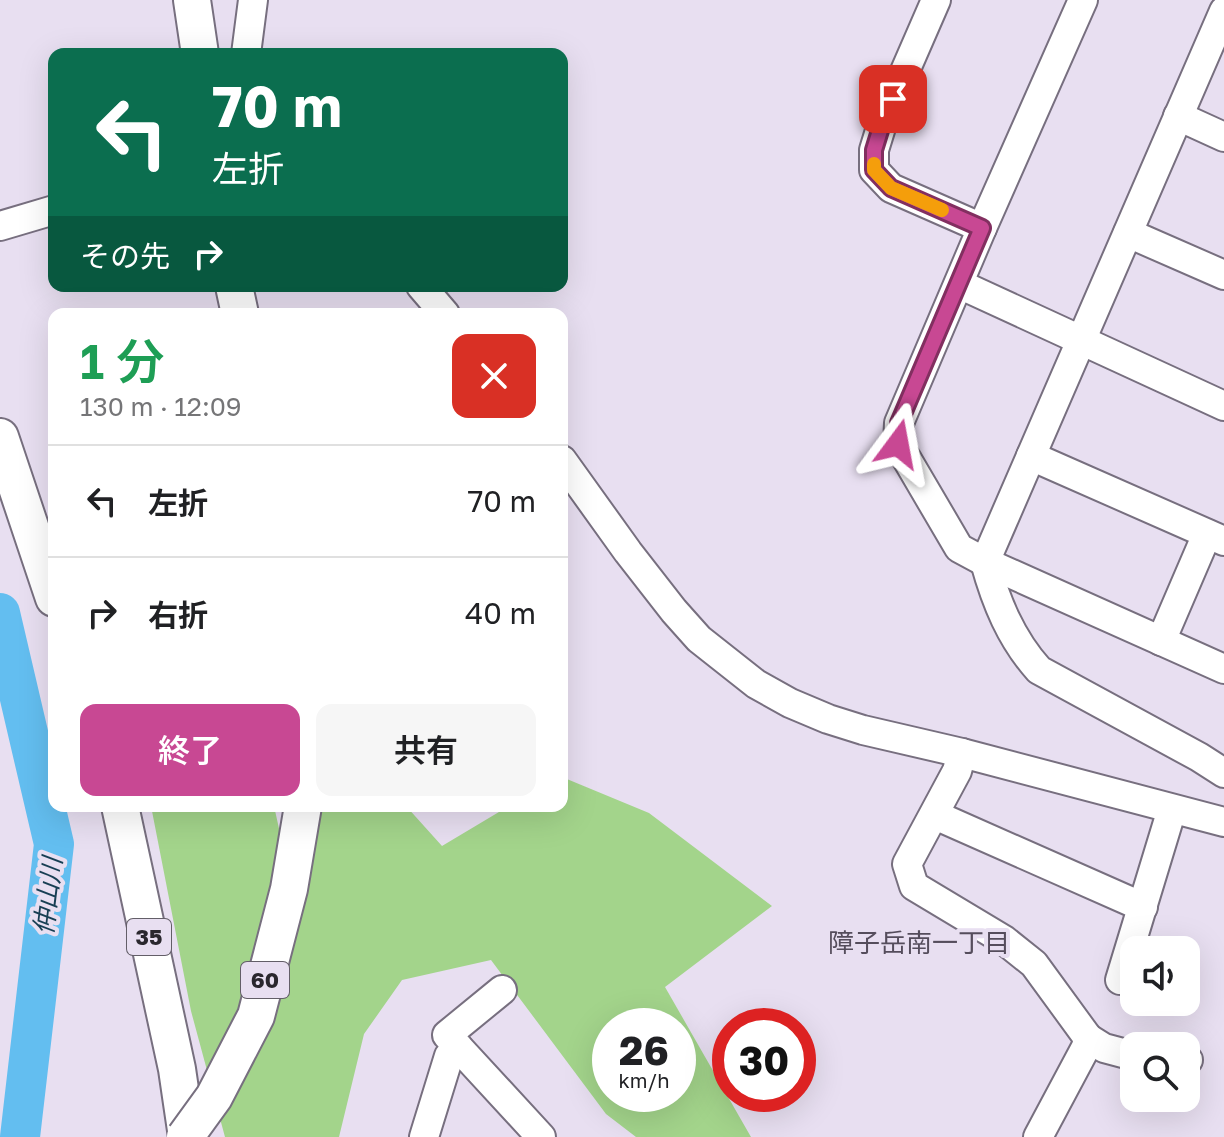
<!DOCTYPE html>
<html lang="ja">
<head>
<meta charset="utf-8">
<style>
  body { margin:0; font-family:"Golos Text","Noto Sans JP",sans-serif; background:#f6f6f6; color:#202124; height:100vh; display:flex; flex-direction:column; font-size:30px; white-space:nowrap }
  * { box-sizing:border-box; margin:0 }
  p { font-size:26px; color:#757577 }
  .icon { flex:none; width:44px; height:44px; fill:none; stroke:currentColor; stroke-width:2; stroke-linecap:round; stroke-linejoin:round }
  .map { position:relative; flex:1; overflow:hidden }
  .side { position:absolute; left:48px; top:308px; width:520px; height:504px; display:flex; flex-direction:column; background:#fff; border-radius:16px; box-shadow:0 8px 32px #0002 }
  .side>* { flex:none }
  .banner { position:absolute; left:48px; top:48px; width:520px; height:244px; border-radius:16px; box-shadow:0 8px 32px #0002; background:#0b6e4f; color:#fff; overflow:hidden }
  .controls { position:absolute; left:1120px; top:936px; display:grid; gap:16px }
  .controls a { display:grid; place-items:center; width:80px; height:80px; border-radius:16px; background:#fff; box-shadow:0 8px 32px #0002; font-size:40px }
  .speed { position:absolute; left:592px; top:1008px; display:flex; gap:16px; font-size:40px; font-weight:700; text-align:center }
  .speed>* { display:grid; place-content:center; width:104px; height:104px; border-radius:50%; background:#fff; box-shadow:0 8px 32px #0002; line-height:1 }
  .speed small { font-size:20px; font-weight:400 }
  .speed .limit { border:12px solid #d22; background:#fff; color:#111 }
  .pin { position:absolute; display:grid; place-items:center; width:68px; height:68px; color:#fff; margin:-34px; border-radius:16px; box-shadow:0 4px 12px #0006 }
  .me { position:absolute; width:88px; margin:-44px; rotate:13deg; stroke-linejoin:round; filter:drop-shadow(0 0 6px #0008) }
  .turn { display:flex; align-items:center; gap:28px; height:168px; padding:0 32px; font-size:36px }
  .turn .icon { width:104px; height:104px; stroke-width:2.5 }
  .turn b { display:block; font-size:56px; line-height:68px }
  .then { display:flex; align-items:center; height:76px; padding:0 32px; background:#0003; gap:16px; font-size:30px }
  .round { display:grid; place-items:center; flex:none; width:84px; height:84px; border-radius:16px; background:#f6f6f6 }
  .overview { display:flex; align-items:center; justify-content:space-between; height:136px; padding:0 32px }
  h1 { font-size:48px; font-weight:600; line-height:60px; color:#1e9e55 }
  .cta { display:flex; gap:16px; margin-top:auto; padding:16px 32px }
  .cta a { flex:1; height:92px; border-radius:16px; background:#c84893; color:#fff; font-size:32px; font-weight:600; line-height:92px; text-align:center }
  .cta a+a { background:#f6f6f6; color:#202124 }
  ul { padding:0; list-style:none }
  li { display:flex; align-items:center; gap:24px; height:112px; padding:0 32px; border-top:2px solid #e0e0e0 }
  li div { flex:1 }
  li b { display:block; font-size:30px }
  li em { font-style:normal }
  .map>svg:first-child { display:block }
  .green { fill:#a3d48b; fill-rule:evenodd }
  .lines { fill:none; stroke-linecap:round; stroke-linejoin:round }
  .river { stroke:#63bef0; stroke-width:40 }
  .minor-casing { stroke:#776f7f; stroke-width:32 }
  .major-casing { stroke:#776f7f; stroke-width:40 }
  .minor { stroke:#fff; stroke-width:28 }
  .major { stroke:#fff; stroke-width:36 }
  .major-bridge-casing { stroke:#776f7f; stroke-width:40; stroke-linecap:butt }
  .major-bridge { stroke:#fff; stroke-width:36 }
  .route-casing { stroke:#822f60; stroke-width:20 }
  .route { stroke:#c84893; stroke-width:14 }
  .slow { stroke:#f59e0b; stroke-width:14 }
  .labels { text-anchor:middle; stroke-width:8; stroke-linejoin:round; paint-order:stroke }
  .shield { fill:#e8dff1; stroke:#635e68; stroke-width:2 }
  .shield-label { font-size:22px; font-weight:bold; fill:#2a272e }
  .water-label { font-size:26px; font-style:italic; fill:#173e53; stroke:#e8dff1 }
  .neighbourhood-label { font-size:26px; fill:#554d5c; stroke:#e8dff1 }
</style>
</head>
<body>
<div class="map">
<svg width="1224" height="1137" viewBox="0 0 1224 1137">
  <rect width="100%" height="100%" fill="#e8dff1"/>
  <path class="green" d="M562,777l87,36 123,93 -107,81 86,150h-115l-30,-23 -115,-154 -89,20 -38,54 -25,103h-114l-34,-126 -40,-205h123l6,27 31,-27h95l36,40 67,-40h53zM610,1026h68v68h-68z"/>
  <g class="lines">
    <path class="river" d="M0,613l54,231 -34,293"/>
    <defs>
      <g id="minor">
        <path d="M936,0l-54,124 -8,26v20l17,18 91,40"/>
        <path d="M1083,0l-101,228 -83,195 -1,21 61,104 26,14 239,107"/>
        <path d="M1224,11l-239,551c11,40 26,77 54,108l160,87 25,16"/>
        <path d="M246,54l7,-54"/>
        <path d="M1178,116l46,21"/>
        <path d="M0,226l54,-16"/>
        <path d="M1128,233l96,42"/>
        <path d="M959,284l265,122"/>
        <path d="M421,286l24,28"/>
        <path d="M1031,456l193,85"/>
        <path d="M562,460l66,92 46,59 25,28 57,45 34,19 38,16 35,11 99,23 262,69"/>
        <path d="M1161,641l46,-107"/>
        <path d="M962,753l-5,18 -50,93 7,22 90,54 30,24 54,74 -2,9 -48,90"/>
        <path d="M935,815l208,92"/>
        <path d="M1120,980l52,-171"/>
        <path d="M502,990l-55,45 94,102"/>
        <path d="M1088,1038l16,10 30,8"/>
        <path d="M1186,1060h2"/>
        <path d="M424,1137l25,-81 9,-9"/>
      </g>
      <g id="major">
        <path d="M192,0l8,54"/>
        <path d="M234,286l6,28"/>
        <path d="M0,437l54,161"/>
        <path d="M120,806l57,263 10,68"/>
      </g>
    </defs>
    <use href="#minor" class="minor-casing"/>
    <use href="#major" class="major-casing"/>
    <use href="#minor" class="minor"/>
    <use href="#major" class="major"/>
    <defs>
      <path id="major-bridge" d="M185,1137l29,-40 42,-81 33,-127 14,-83"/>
    </defs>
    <use href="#major-bridge" class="major-bridge-casing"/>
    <use href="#major-bridge" class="major-bridge"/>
  </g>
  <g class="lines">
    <defs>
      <path id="route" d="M893,99l-11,25 -8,26v20l17,18 91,40 -83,195 -1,21"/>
    </defs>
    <use href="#route" class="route-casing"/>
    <use href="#route" class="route"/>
    <path class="slow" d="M874,164v6l17,18 51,22"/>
  </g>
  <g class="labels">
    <g class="shield">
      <rect x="127" y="919" width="44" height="36" rx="6"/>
      <rect x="241" y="962" width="48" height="36" rx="6"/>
    </g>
    <g class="shield-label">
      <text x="149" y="945">35</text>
      <text x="265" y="988">60</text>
    </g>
    <g class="water-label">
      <text transform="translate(48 896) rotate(-83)" y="9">仲山川</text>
    </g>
    <g class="neighbourhood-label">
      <text x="919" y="952">障子岳南一丁目</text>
    </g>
  </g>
</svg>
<div class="controls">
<a><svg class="icon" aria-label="sound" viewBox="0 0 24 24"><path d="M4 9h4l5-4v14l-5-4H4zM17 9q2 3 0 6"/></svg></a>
<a><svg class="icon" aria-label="search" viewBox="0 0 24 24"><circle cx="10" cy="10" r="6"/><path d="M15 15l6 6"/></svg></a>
</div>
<div class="speed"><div>26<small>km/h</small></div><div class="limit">30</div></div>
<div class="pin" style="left:893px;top:99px;background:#d93025"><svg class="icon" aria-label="arrive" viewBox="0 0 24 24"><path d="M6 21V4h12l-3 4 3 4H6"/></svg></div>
<svg class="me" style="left:898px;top:444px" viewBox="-20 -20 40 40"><path d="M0-17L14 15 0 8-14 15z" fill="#c84893" stroke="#fff" stroke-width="4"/></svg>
<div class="banner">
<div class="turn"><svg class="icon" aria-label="left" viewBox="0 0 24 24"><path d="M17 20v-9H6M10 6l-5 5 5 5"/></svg><div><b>70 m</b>左折</div></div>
<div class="then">その先<svg class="icon" aria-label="right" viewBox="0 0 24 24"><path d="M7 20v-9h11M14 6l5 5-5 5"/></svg></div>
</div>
<section class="side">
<div class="overview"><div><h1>1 分</h1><p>130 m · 12:09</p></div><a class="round" style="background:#d93025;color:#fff"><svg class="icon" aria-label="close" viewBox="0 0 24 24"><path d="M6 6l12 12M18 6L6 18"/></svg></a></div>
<ul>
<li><svg class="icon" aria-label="left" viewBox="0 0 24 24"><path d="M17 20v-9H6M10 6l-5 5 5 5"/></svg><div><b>左折</b></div><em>70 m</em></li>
<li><svg class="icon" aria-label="right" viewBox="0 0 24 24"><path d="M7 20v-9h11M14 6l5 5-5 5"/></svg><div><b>右折</b></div><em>40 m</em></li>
</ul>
<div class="cta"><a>終了</a><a>共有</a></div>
</section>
</div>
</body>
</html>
